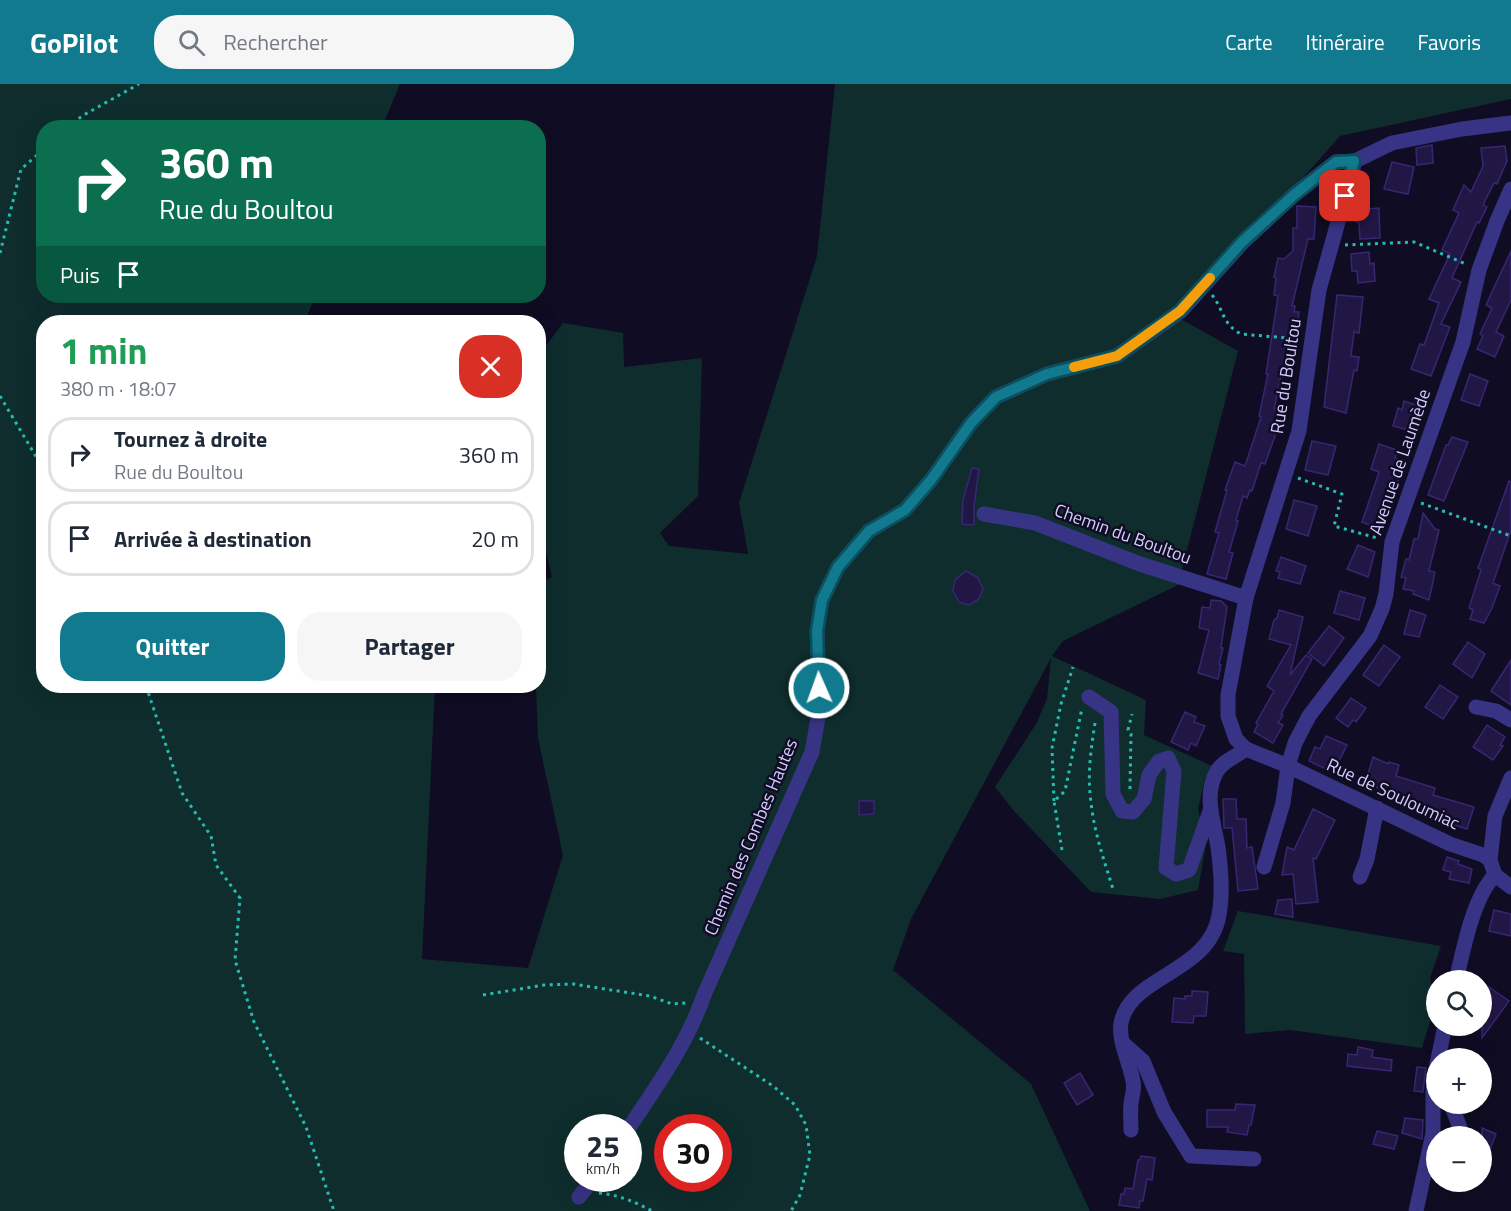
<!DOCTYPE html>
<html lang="fr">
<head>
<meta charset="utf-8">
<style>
  body { margin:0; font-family:"Titillium Web",sans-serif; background:#f6f6f7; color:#1f2937; height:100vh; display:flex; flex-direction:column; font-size:22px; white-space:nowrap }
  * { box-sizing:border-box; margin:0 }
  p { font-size:20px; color:#747a83 }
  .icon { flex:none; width:33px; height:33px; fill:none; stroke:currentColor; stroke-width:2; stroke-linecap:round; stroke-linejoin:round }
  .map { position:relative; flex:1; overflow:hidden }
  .details { position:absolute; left:36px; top:231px; width:510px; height:378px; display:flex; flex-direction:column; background:#fff; border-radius:24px; box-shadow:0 6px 24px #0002 }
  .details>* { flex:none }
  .banner { position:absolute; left:36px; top:36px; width:510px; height:183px; border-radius:24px; box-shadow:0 6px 24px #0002; background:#0b6e4f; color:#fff; overflow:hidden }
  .tools { position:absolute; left:1426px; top:886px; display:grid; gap:12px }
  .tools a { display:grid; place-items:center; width:66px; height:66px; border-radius:50%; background:#fff; box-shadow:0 6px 24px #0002; font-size:30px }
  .speed { position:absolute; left:564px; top:1030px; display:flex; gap:12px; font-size:30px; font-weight:700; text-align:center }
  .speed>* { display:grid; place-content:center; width:78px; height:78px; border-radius:50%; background:#fff; box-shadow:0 6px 24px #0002; line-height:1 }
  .speed small { font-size:15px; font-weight:400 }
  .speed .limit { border:9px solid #d22; background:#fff; color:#111 }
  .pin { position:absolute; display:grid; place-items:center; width:51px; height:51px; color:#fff; margin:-26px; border-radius:12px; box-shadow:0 3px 9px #0006 }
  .me { position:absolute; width:66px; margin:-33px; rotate:358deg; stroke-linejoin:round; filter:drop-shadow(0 0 4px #0008) }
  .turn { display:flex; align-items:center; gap:21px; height:126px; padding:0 24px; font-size:27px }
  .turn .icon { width:78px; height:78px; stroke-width:2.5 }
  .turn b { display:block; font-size:42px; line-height:51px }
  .then { display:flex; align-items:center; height:57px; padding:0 24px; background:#0003; gap:12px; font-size:22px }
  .round { display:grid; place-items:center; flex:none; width:63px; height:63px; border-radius:24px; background:#f6f6f7 }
  .head { display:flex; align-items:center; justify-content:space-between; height:102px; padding:0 24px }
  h1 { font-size:36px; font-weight:700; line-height:45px; color:#1e9e55 }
  .action { display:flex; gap:12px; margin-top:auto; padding:12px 24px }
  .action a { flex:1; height:69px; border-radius:24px; background:#117a8e; color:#fff; font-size:24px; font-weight:700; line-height:69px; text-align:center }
  .action a+a { background:#f6f6f7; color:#1f2937 }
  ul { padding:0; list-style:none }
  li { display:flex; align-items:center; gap:18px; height:75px; margin:0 12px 9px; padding:0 12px; border:3px solid #e0e1e3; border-radius:24px }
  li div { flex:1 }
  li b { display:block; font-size:22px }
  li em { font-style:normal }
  header { display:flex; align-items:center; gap:36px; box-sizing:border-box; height:84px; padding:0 30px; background:#117a8e; color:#fff }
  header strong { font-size:28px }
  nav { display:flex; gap:33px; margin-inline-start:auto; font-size:21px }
  .search { width:420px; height:54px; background:#f6f6f7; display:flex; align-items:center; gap:15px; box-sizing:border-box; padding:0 21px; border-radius:24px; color:#747a83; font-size:22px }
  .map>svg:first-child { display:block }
  .green { fill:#0f2d2d; fill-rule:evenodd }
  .building { fill:#211745; stroke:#372773; stroke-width:1.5 }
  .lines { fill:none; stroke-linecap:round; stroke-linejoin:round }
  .path { stroke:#25bcb4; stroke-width:3; stroke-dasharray:3 4.5; stroke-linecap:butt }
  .minor { stroke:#383485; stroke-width:15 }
  .route-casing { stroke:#0b4f5c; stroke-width:15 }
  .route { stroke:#117a8e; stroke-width:10 }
  .slow { stroke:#f59e0b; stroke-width:10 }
  .labels { text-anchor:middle; stroke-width:5; stroke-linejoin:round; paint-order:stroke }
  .street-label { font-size:18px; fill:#d4ceff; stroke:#100c23 }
</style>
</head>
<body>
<header>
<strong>GoPilot</strong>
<div class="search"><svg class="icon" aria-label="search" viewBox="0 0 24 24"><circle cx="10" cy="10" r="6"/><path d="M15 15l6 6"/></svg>Rechercher</div>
<nav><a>Carte</a><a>Itinéraire</a><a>Favoris</a></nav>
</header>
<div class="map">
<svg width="1511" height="1127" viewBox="0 0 1511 1127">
  <rect width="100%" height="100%" fill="#100c23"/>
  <g class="green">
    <path d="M0,0h400l-18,43 -338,1v168h271l-10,26h-261v364h391l-13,273 106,9 35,-113 -25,-117 -2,-52h2l1,-103 13,-6 -13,-55v-156l3,-15 21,-28 60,10 1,34 78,-9 -4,138 -38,37 9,13 79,8 -9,-51 78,-247 18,-172h676v15l-171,37 -161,182 59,33 -60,234 -115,56 -11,15 94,44 -2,35 68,31 -7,13 -7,30 8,35 -8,46 -38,9 -69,-7 -77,-81 -19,-24 41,-63 11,-25 4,-41 -140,261 -18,51 138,114 59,127h-1090zM578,1044h50v51h-50zM668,1044h50v51h-50z"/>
    <path d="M1238,827l203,35 -11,32 5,27 -13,43 -132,-18 -45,4 -1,-80 -21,-3z"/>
  </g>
  <g class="building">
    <path d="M1432,61l1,18 -16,2 -1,-17z"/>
    <path d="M1505,62l2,15 -10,23 -3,-1 -11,22 4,2 -8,16 -2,-1 -25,56 9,4 -20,42 9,3 -19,49 -20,-7 9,-25 4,1 15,-42 -10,-4 21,-45 -8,-4 17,-37 -6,-3 11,-25 7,7 12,-26 -2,-18z"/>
    <path d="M1392,78l22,5 -6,27 -24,-5z"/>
    <path d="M1297,122l19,1 -2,32h-6l-16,67h3l-1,6h5l-7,47 2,1 -3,18 -10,-2 -7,33 10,2 -19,53 -4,-1 -9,28 -2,-1 -3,8 -4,-2 -7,24 2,1 -1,4 -8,27 4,1 -7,26 -19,-5 12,-41 -4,-1 12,-42h-2l10,-28 10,4 16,-49 -2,-1 9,-42h-2l12,-78 -4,-1 2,-17 -2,-1 4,-19 6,1 9,-8v-23h4z"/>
    <path d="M1379,124l1,30 -20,1 -1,-16 -3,-1 -1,-12z"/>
    <path d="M1511,167v49l-15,32 8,4 -9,21 -18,-8 6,-13 -3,-2 12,-26 -6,-3z"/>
    <path d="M1369,168l1,12 4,-1 1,18 -17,2 -1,-12h-5l-1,-17z"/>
    <path d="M1337,211l26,2 -4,36 -5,-1 -3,24 8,1 -2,14 -3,-1 -8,43 -22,-6z"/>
    <path d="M1470,290l18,7 -9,25 -18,-6z"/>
    <path d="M1404,317l18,6 -5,17h-4l-1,7 -19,-5 5,-18 4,2z"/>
    <path d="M1452,353l16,5 -24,59 -16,-6 18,-50h2z"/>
    <path d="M1312,357l24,5 -8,29 -23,-5z"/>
    <path d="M1379,360l18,6 -2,8 10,4 -25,67 -18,-7 17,-50 -8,-3z"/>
    <path d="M972,384l7,1 -5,37v19l-12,-1 1,-24z"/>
    <path d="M1509,397l2,1v48l-18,53 7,3 -8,22 -8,15 -14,-4 3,-9 -4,-2 12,-38 -3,-2z"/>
    <path d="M1294,416l23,6 -9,30 -22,-7z"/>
    <path d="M1423,429l12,16 4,1 -10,41 6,1 -6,28 -16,-6 1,-3 -11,-2 3,-11 -5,-1 5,-18 3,1 5,-21h4z"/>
    <path d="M1358,461l17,7 -7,25 -21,-8z"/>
    <path d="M1281,473l25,9 -6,18 -22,-6 2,-6 -4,-1z"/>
    <path d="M966,487l11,6 6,12 -4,10 -10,6 -10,-3 -6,-11 2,-11z"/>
    <path d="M1340,507l25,7 -6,22 -25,-7z"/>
    <path d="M1211,516l10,1 6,6 -6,41h2l-4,16 2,1 -3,14 -20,-6 11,-43 -10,-2 3,-21 8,1z"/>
    <path d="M1279,526l24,7 -13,58 16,-20 6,4 -31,55 2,1 -5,8 5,2 -10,18 -19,-11 4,-8 -2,-1 18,-32 -7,-5 24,-41 -22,-6 5,-19 3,-2z"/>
    <path d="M1410,526l16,5 -7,22 -15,-3z"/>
    <path d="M1329,542l15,12 -20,28 -16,-13z"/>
    <path d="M1468,558l17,12 -13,24 -19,-14z"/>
    <path d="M1384,561l16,12 -21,29 -16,-11z"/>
    <path d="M1511,576v45l-20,-14z"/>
    <path d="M1440,601l18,12 -15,22 -18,-12z"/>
    <path d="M1351,614l15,10 -10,14 -3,-2 -5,7 -12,-9z"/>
    <path d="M1185,628l11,5 -2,5 11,4 -9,20 -5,-3 -3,7 -17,-8z"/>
    <path d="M1487,641l18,12 -5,8 3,1 -10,14 -20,-13z"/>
    <path d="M1326,652l21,9 -8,16 -6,-3 -5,12 -19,-9 6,-14 5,2z"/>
    <path d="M1373,673l15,7 1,-2 10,3 -3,11 39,12 -2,7 41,12 -7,22 -26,-8 2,-7 -40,-12 2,-6 -40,-12z"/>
    <path d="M1223,715h13l1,20h9l1,29 5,-1 6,42 -20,2 -6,-63h-8z"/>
    <path d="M859,717h15v13l-15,1z"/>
    <path d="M1313,725l22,11 -19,39 -3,-1 5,44 -22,2 -3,-30 -11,1 5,-28 7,3z"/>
    <path d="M1447,773l12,4 -1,3 14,5 -3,14 -20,-4 2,-7 -8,-2z"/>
    <path d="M1292,815l1,18 -18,-3 3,-14z"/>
    <path d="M1494,826l17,4v22l-22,-5z"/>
    <path d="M1489,903l20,14 -27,37v-42z"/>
    <path d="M1192,907l16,1 -2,24h-12l-1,7 -21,-1 2,-24 11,1v-3h7z"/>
    <path d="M1358,963l15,3 -1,7 20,3 -1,11 -44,-5 1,-12 9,1z"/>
    <path d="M1417,983l9,1 -3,24 -9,-1z"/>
    <path d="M1080,989l13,22 -16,10 -13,-22z"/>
    <path d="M1236,1020l19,1 -4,20h-2l-2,10 -20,-3 1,-5h-21v-17h28z"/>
    <path d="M1405,1034l18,2 -1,19 -20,-6z"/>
    <path d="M1482,1044l14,6 -13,34h-1z"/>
    <path d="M1377,1047l21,5 -4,13 -21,-5z"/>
    <path d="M1141,1072l14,2 -3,22 -5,-1 -4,22h-3l-1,7 -20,-3 2,-11h3l1,-6 8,1 5,-29h2z"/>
  </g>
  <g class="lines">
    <g class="path">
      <path d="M67,44l15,-12 57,-32"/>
      <path d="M1345,161l69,-3 52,22"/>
      <path d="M0,169l21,-84 23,-20"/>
      <path d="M1212,211c12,15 10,29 29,39l58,5"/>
      <path d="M0,312l44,74"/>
      <path d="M1298,394l44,16 -8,32 43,12"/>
      <path d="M1421,419l90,33"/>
      <path d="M146,602l36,107 29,43 5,29 24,33 -5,62 19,62 52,105 28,84"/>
      <path d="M1095,639c-4,26 -8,52 -4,79 3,30 13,58 22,87"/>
      <path d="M1130,705l1,-55 -3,-4 4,-16"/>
      <path d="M1054,717l-2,-53 9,-44 12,-37"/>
      <path d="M1062,766l-8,-49 11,-10 17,-83"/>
      <path d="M483,911l61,-10 29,-1 77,12 22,8 14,-1"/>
      <path d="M700,954l73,48 22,19 11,20 4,30 -10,40 -9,16"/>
      <path d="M599,1109c20,2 36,9 53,18"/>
    </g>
    <g class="minor">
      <path d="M1511,39l-49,6 -70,14 -37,18 -36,129 -20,141 -53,167 -18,97v21l8,23 10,10 42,17 162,78 33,11 7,5 5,15 16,12"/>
      <path d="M984,430l51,9 105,41 106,34"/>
      <path d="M1089,613l22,15 2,82 9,17 11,1 11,-13 5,-24 10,-14 9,-3 6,13 -8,97 10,6 13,-4 21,-59"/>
      <path d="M1476,623l20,4 15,9"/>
      <path d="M1490,776l5,-44 16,-38"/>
      <path d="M1264,783l19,-64 5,-37 7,-23 14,-27 61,-80 12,-27 4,-15 6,-52 71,-200 16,-72 18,-49 14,-32"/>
      <path d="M1360,793l7,-18 10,-51"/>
      <path d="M1456,897c7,-30 17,-84 39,-106"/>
      <path d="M1124,960l19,17 21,51 27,44 63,3"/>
      <path d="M1438,975l7,-33"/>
      <path d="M1451,1020l11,29"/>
      <path d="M628,1045c29,-43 59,-85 76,-134l108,-243 8,-45 -3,-76 5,-31 16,-33 31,-36 36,-21 26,-30 40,-57 25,-26 51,-23 70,-18 64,-45 62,-69 52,-48 41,-32 19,-1"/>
      <path d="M1131,1046c0,-9 -1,-18 0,-27 1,-7 4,-15 2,-22 -3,-18 -15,-40 -12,-58 9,-48 88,-49 98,-108 4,-22 2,-46 -1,-68 -4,-24 -15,-52 -1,-76 5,-9 21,-16 29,-22"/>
      <path d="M579,1113l14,-18"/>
      <path d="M1416,1127l17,-78v-41l4,-29"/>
    </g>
  </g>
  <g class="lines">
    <defs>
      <path id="route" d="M819,604l-2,-57 5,-31 16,-33 31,-36 36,-21 26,-30 40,-57 25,-26 51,-23 70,-18 63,-45 62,-69 53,-48 41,-32 18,-1 -9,35"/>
    </defs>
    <use href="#route" class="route-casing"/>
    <use href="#route" class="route"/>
    <path class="slow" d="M1074,283l43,-11 63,-45 30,-33"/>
  </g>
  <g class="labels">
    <g class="street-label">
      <text transform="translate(1286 292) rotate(-81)" y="6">Rue du Boultou</text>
      <text transform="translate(1400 378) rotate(-71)" y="6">Avenue de Laumède</text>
      <text transform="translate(1123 450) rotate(20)" y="6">Chemin du Boultou</text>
      <text transform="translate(1393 710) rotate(25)" y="6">Rue de Souloumiac</text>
      <text transform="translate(751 753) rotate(-67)" y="6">Chemin des Combes Hautes</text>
    </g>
  </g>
</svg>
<div class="tools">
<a><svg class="icon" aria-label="search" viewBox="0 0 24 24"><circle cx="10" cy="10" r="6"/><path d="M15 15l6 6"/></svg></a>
<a>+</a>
<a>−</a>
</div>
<div class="speed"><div>25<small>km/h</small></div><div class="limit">30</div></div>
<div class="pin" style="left:1345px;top:112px;background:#d93025"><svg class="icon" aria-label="arrive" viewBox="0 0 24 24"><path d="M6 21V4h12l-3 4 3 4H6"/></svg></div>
<svg class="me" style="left:819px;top:604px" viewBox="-20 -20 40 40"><circle r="17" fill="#117a8e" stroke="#fff" stroke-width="3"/><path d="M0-11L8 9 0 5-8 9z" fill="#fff"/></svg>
<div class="banner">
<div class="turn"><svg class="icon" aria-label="right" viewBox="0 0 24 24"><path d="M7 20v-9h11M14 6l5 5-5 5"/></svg><div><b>360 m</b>Rue du Boultou</div></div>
<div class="then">Puis<svg class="icon" aria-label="arrive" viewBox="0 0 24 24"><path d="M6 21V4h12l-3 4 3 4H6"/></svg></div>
</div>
<section class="details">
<div class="head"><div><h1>1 min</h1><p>380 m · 18:07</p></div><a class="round" style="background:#d93025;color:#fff"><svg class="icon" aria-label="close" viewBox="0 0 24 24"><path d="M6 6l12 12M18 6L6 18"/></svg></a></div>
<ul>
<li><svg class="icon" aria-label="right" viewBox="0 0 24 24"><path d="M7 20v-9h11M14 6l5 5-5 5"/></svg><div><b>Tournez à droite</b><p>Rue du Boultou</p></div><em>360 m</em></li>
<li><svg class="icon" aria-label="arrive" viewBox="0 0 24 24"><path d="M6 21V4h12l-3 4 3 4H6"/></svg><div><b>Arrivée à destination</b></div><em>20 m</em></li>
</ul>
<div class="action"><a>Quitter</a><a>Partager</a></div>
</section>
</div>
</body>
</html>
